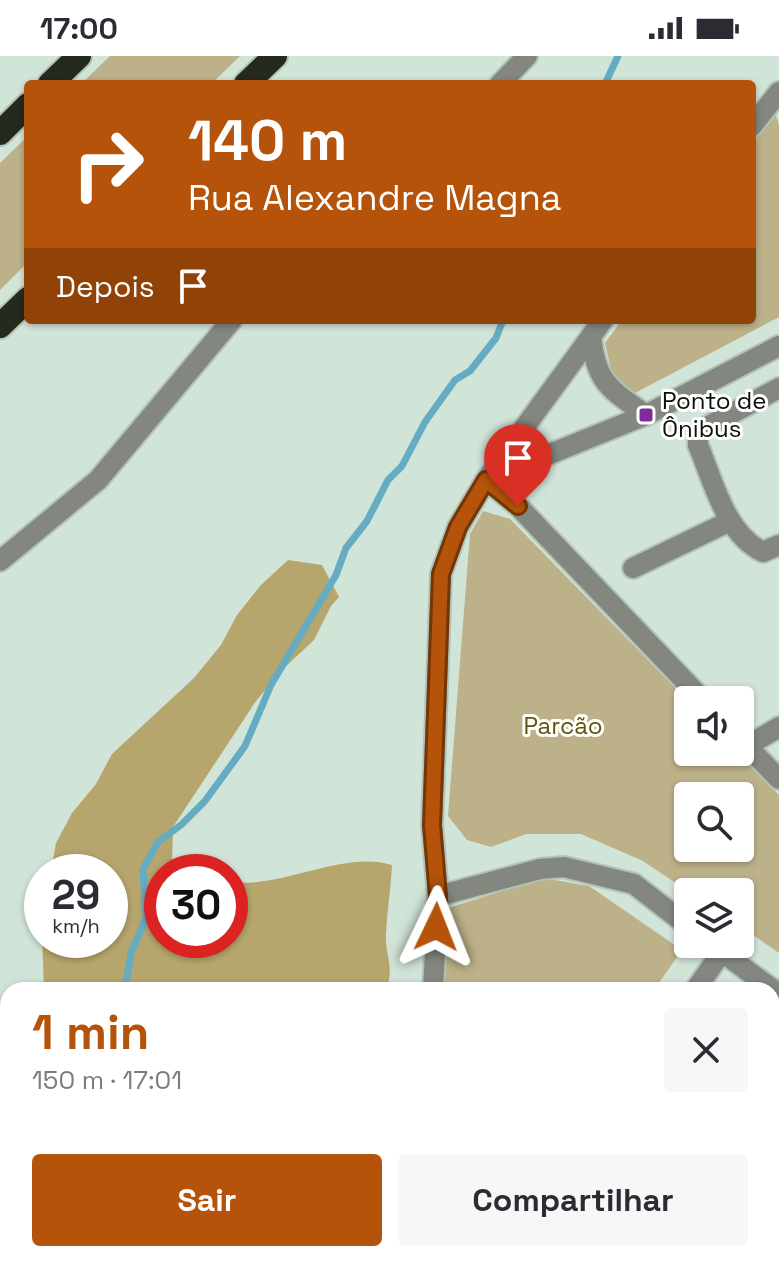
<!DOCTYPE html>
<html lang="pt">
<head>
<meta charset="utf-8">
<style>
  body { margin:0; font-family:"Space Grotesk",sans-serif; background:#f7f7f7; color:#2b2b33; height:100vh; display:flex; flex-direction:column; font-size:30px; white-space:nowrap }
  * { box-sizing:border-box; margin:0 }
  p { font-size:26px; color:#7c7c81 }
  .icon { flex:none; width:44px; height:44px; fill:none; stroke:currentColor; stroke-width:2; stroke-linecap:round; stroke-linejoin:round }
  .map { position:relative; flex:1; overflow:hidden }
  .sheet { position:absolute; left:0px; top:926px; width:780px; height:280px; display:flex; flex-direction:column; background:#fff; border-radius:24px 24px 0 0; box-shadow:0 2px 6px #0004 }
  .sheet>* { flex:none }
  .guide { position:absolute; left:24px; top:24px; width:732px; height:244px; border-radius:8px; box-shadow:0 2px 6px #0004; background:#b45309; color:#fff; overflow:hidden }
  .controls { position:absolute; left:674px; top:630px; display:grid; gap:16px }
  .controls a { display:grid; place-items:center; width:80px; height:80px; border-radius:8px; background:#fff; box-shadow:0 2px 6px #0004; font-size:40px }
  .speed { position:absolute; left:24px; top:798px; display:flex; gap:16px; font-size:40px; font-weight:700; text-align:center }
  .speed>* { display:grid; place-content:center; width:104px; height:104px; border-radius:50%; background:#fff; box-shadow:0 2px 6px #0004; line-height:1 }
  .speed small { font-size:20px; font-weight:400 }
  .speed .limit { border:12px solid #d22; background:#fff; color:#111 }
  .pin { position:absolute; display:grid; place-items:center; width:68px; height:68px; color:#fff; margin:-82px -34px; border-radius:50% 50% 50% 0; rotate:-45deg; box-shadow:0 0 8px #0007 }
  .pin .icon { rotate:45deg }
  .me { position:absolute; width:88px; margin:-44px; rotate:2deg; stroke-linejoin:round; filter:drop-shadow(0 0 6px #0008) }
  .turn { display:flex; align-items:center; gap:28px; height:168px; padding:0 32px; font-size:36px }
  .turn .icon { width:104px; height:104px; stroke-width:2.5 }
  .turn b { display:block; font-size:56px; line-height:68px }
  .then { display:flex; align-items:center; height:76px; padding:0 32px; background:#0003; gap:16px; font-size:30px }
  .round { display:grid; place-items:center; flex:none; width:84px; height:84px; border-radius:8px; background:#f7f7f7 }
  .head { display:flex; align-items:center; justify-content:space-between; height:136px; padding:0 32px }
  h1 { font-size:48px; font-weight:800; line-height:60px; color:#b45309 }
  .action { display:flex; gap:16px; margin-top:auto; padding:16px 32px }
  .action a { flex:1; height:92px; border-radius:8px; background:#b45309; color:#fff; font-size:32px; font-weight:800; line-height:92px; text-align:center }
  .action a+a { background:#f7f7f7; color:#2b2b33 }
  .status { display:flex; justify-content:space-between; align-items:center; height:56px; padding:0 40px; background:#fff; direction:ltr }
  .status svg { height:22px; fill:currentColor }
  .map>svg:first-child { display:block }
  .green { fill:#bdb189; fill-rule:evenodd }
  .forest { fill:#b6a56c }
  .lines { fill:none; stroke-linecap:round; stroke-linejoin:round }
  .stream { stroke:#65acc2; stroke-width:7 }
  .street-casing { stroke:#b1c2b7; stroke-width:24 }
  .highway-casing { stroke:#b1c2b7; stroke-width:28 }
  .street { stroke:#848780; stroke-width:20 }
  .highway { stroke:#242a1c; stroke-width:24 }
  .route-casing { stroke:#753606; stroke-width:20 }
  .route { stroke:#b45309; stroke-width:14 }
  .poi-dot { fill:#7f2c9b; stroke:#fff; stroke-width:3 }
  .labels { text-anchor:middle; stroke-width:6; stroke-linejoin:round; paint-order:stroke }
  .poi-label { font-size:24px; fill:#0a100c; stroke:#fff; text-anchor:start }
  .park-label { font-size:24px; fill:#64530b; stroke:#fff }
</style>
</head>
<body>
<div class="status"><b>17:00</b><svg viewBox="0 0 49 12"><path d="M0 12V9h3v3zM5 12V6h3v6zM10 12V3h3v9zM15 12V0h3v12zM26 1h20v11H26zM47 4h2v5h-2z"/></svg></div>
<div class="map">
<svg width="779" height="1206" viewBox="0 0 779 1206">
  <rect width="100%" height="100%" fill="#d1e4d8"/>
  <g class="green">
    <path d="M110,0h130l-29,28h-130z"/>
    <path d="M775,56l4,13v192l-146,77 -20,-15 -8,-36 17,-23h130v-176z"/>
    <path d="M28,80v126l-28,28v-127z"/>
    <path d="M483,455l27,8 178,182v51h49l42,43v158l-39,-27v-34h-51l-46,-31 -62,-27h-55l-35,13 -24,-7 -19,-24 22,-282zM740,740v52h-52v-52z"/>
    <path d="M543,822l46,8 93,64 -28,40h-210l1,-81z"/>
  </g>
  <path class="forest" d="M288,504l34,5 17,32 -8,9 -17,34 -32,30 -26,31 -83,126 -1,38 16,7h-26v68h68v-58c52,7 113,-32 162,-17 -1,23 -5,46 -6,69 -1,22 9,33 0,56h-342l-2,-55v5h68v-68h-59l5,-29 16,-30 24,-29 16,-30 82,-76 27,-33 16,-30 24,-30z"/>
  <g class="lines">
    <g class="stream">
      <path d="M605,28l13,-28"/>
      <path d="M125,934l6,-37 15,-35 -3,-49 15,-27 23,-17 24,-24 40,-55 26,-61 65,-110 10,-27 21,-27 21,-41 14,-14 23,-44 30,-42 15,-9 26,-33 7,-18"/>
      <path d="M100,1198l2,8"/>
    </g>
    <defs>
      <g id="street">
        <path d="M500,28l27,-28"/>
        <path d="M752,70l27,-34"/>
        <path d="M591,280c5,47 19,53 55,79"/>
        <path d="M779,332l-76,41 -5,6v10c15,35 27,89 65,107l16,-7"/>
        <path d="M0,505l98,-81 134,-160"/>
        <path d="M633,512l97,-47"/>
        <path d="M703,644l-185,-194 -32,-26 160,-65 133,-69"/>
        <path d="M740,683l39,40"/>
        <path d="M747,690l32,-19"/>
        <path d="M438,840l102,-27 24,-2 70,17 54,42"/>
        <path d="M711,888l68,50"/>
        <path d="M433,934l5,-94 -6,-71 9,-251 17,-47 28,-47 117,-160"/>
        <path d="M695,934l27,-38"/>
        <path d="M772,1144l7,-9"/>
        <path d="M687,1198l11,8"/>
        <path d="M424,1206v-8"/>
        <path d="M727,1206l6,-8"/>
      </g>
      <g id="highway">
        <path d="M50,28l29,-28"/>
        <path d="M246,28l29,-28"/>
        <path d="M0,77l28,-28"/>
        <path d="M0,270l28,-27"/>
      </g>
    </defs>
    <use href="#street" class="street-casing"/>
    <use href="#highway" class="highway-casing"/>
    <use href="#street" class="street"/>
    <use href="#highway" class="highway"/>
  </g>
  <g class="lines">
    <defs>
      <path id="route" d="M436,871l2,-31 -6,-71 9,-251 17,-47 28,-47 32,26"/>
    </defs>
    <use href="#route" class="route-casing"/>
    <use href="#route" class="route"/>
  </g>
  <rect class="poi-dot" x="638" y="351" width="16" height="16" rx="4"/>
  <g class="labels">
    <g class="poi-label">
      <text x="662" y="353">Ponto de<tspan x="662" dy="28">Ônibus</tspan></text>
    </g>
    <g class="park-label">
      <text x="563" y="678">Parcão</text>
    </g>
  </g>
</svg>
<div class="controls">
<a><svg class="icon" aria-label="sound" viewBox="0 0 24 24"><path d="M4 9h4l5-4v14l-5-4H4zM17 9q2 3 0 6"/></svg></a>
<a><svg class="icon" aria-label="search" viewBox="0 0 24 24"><circle cx="10" cy="10" r="6"/><path d="M15 15l6 6"/></svg></a>
<a><svg class="icon" aria-label="layers" viewBox="0 0 24 24"><path d="M12 4l9 5-9 5-9-5zM3 14l9 5 9-5"/></svg></a>
</div>
<div class="speed"><div>29<small>km/h</small></div><div class="limit">30</div></div>
<div class="pin" style="left:518px;top:450px;background:#d93025"><svg class="icon" aria-label="arrive" viewBox="0 0 24 24"><path d="M6 21V4h12l-3 4 3 4H6"/></svg></div>
<svg class="me" style="left:436px;top:871px" viewBox="-20 -20 40 40"><path d="M0-17L14 15 0 8-14 15z" fill="#b45309" stroke="#fff" stroke-width="4"/></svg>
<div class="guide">
<div class="turn"><svg class="icon" aria-label="right" viewBox="0 0 24 24"><path d="M7 20v-9h11M14 6l5 5-5 5"/></svg><div><b>140 m</b>Rua Alexandre Magna</div></div>
<div class="then">Depois<svg class="icon" aria-label="arrive" viewBox="0 0 24 24"><path d="M6 21V4h12l-3 4 3 4H6"/></svg></div>
</div>
<section class="sheet">
<div class="head"><div><h1>1 min</h1><p>150 m · 17:01</p></div><a class="round"><svg class="icon" aria-label="close" viewBox="0 0 24 24"><path d="M6 6l12 12M18 6L6 18"/></svg></a></div>
<div class="action"><a>Sair</a><a>Compartilhar</a></div>
</section>
</div>
</body>
</html>
